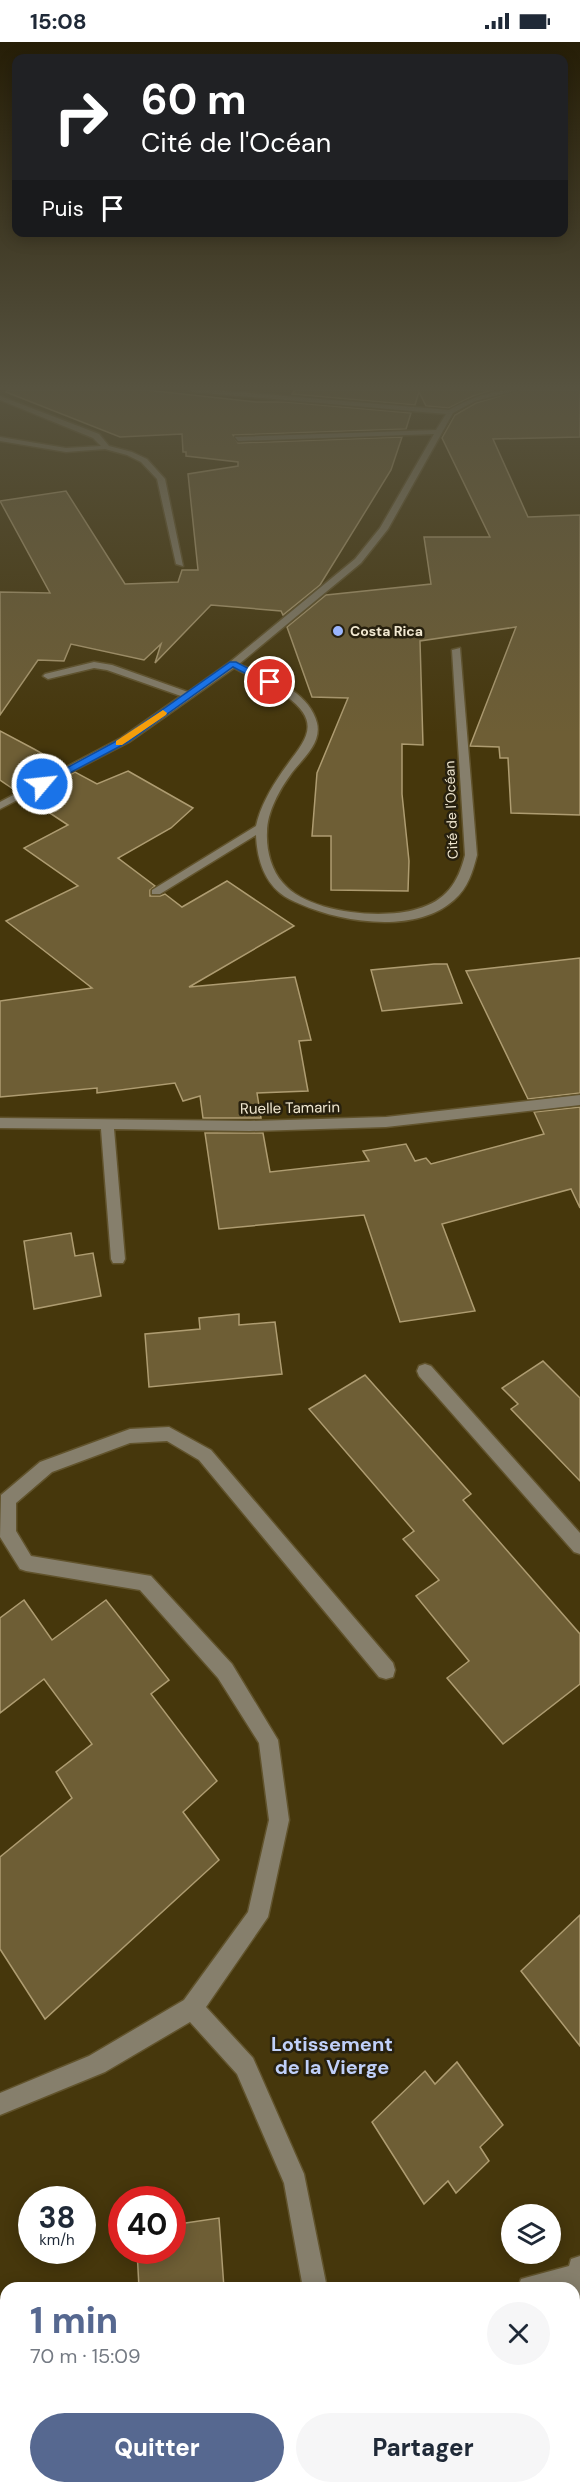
<!DOCTYPE html>
<html lang="fr">
<head>
<meta charset="utf-8">
<style>
  body { margin:0; font-family:"DM Sans",sans-serif; background:#f6f6f7; color:#1f2937; height:100vh; display:flex; flex-direction:column; font-size:22px; white-space:nowrap }
  * { box-sizing:border-box; margin:0 }
  p { font-size:20px; color:#747a83 }
  .icon { flex:none; width:33px; height:33px; fill:none; stroke:currentColor; stroke-width:2; stroke-linecap:round; stroke-linejoin:round }
  .map { position:relative; flex:1; overflow:hidden }
  .details { position:absolute; left:0px; top:2240px; width:580px; height:212px; display:flex; flex-direction:column; background:#fff; border-radius:18px 18px 0 0; box-shadow:0 3px 15px #0003 }
  .details>* { flex:none }
  .top-card { position:absolute; left:12px; top:12px; width:556px; height:183px; border-radius:12px; box-shadow:0 3px 15px #0003; background:#202124; color:#fff; overflow:hidden }
  .buttons { position:absolute; left:501px; top:2162px; display:grid; gap:12px }
  .buttons a { display:grid; place-items:center; width:60px; height:60px; border-radius:50%; background:#fff; box-shadow:0 3px 15px #0003; font-size:30px }
  .speed { position:absolute; left:18px; top:2144px; display:flex; gap:12px; font-size:30px; font-weight:700; text-align:center }
  .speed>* { display:grid; place-content:center; width:78px; height:78px; border-radius:50%; background:#fff; box-shadow:0 3px 15px #0003; line-height:1 }
  .speed small { font-size:15px; font-weight:400 }
  .speed .limit { border:9px solid #d22; background:#fff; color:#111 }
  .pin { position:absolute; display:grid; place-items:center; width:51px; height:51px; color:#fff; margin:-26px; border:3px solid #fff; border-radius:50%; box-shadow:0 2px 6px #0007 }
  .me { position:absolute; width:66px; margin:-33px; rotate:62deg; stroke-linejoin:round; filter:drop-shadow(0 0 4px #0008) }
  .turn { display:flex; align-items:center; gap:21px; height:126px; padding:0 30px; font-size:27px }
  .turn .icon { width:78px; height:78px; stroke-width:2.5 }
  .turn b { display:block; font-size:42px; line-height:51px }
  .then { display:flex; align-items:center; height:57px; padding:0 30px; background:#0003; gap:12px; font-size:22px }
  .round { display:grid; place-items:center; flex:none; width:63px; height:63px; border-radius:32px; background:#f6f6f7 }
  .overview { display:flex; align-items:center; justify-content:space-between; height:102px; padding:0 30px }
  h1 { font-size:36px; font-weight:800; line-height:45px; color:#566890 }
  .action { display:flex; gap:12px; margin-top:auto; padding:12px 30px }
  .action a { flex:1; height:69px; border-radius:36px; background:#566890; color:#fff; font-size:24px; font-weight:800; line-height:69px; text-align:center }
  .action a+a { background:#f6f6f7; color:#1f2937 }
  .status { display:flex; justify-content:space-between; align-items:center; height:42px; padding:0 30px; background:#fff; direction:ltr }
  .status svg { height:16px; fill:currentColor }
  .map>svg:first-child { display:block }
  .building { fill:#6e5e35; stroke:#ae9c71; stroke-width:1.5 }
  .lines { fill:none; stroke-linecap:round; stroke-linejoin:round }
  .minor-casing { stroke:#61532c; stroke-width:3 }
  .minor { fill:#867f6c; fill-rule:evenodd }
  .route { fill:#1a73e8; stroke:#114b97; stroke-width:1.5 }
  .slow { fill:#f59e0b }
  .poi-dot { fill:#9ab5fd; stroke:#27200e; stroke-width:2 }
  .labels { text-anchor:middle; stroke-width:5; stroke-linejoin:round; paint-order:stroke }
  .far-poi-label { font-size:14px; font-weight:bold; fill:#f1e8d1; stroke:#27200e; text-anchor:start }
  .far-street-label { font-size:14px; fill:#f1e8d1; stroke:#27200e }
  .street-label { font-size:15px; fill:#f1e8d1; stroke:#27200e }
  .near-neighbourhood-label { font-size:20px; font-weight:bold; fill:#c0d0f9; stroke:#27200e }
</style>
</head>
<body>
<div class="status"><b>15:08</b><svg viewBox="0 0 49 12"><path d="M0 12V9h3v3zM5 12V6h3v6zM10 12V3h3v9zM15 12V0h3v12zM26 1h20v11H26zM47 4h2v5h-2z"/></svg></div>
<div class="map">
<svg width="580" height="2450" viewBox="0 0 580 2450">
  <rect width="100%" height="100%" fill="#46370c"/>
  <g class="building">
    <path d="M7,348h139l110,12h30l125,11 -5,16 -173,6 5,8 164,-6 -11,33 -71,115 -37,30 -2,-4 -70,-6 -56,58 6,-19 -17,16 -73,-16 -7,17 -26,-1 -38,55v-123l50,1 -50,-92 66,-10 59,93 53,-2 4,-12h16l-10,-96 50,-8v-4l-52,-6v-4h-3l-1,-18 -62,3 -114,-45z"/>
    <path d="M295,348h199l-21,6 -24,12 -23,-2 -7,-14 -4,13 -123,-11z"/>
    <path d="M520,348h60v47l-87,2 35,78 52,-2v300l-69,-2 -3,-55h-8l-1,-11 -29,-1 46,-119 -96,14 3,104 -21,-1v50l7,67 -1,30 -77,-1v-54h-19l5,-63 31,-75 -36,-1 -25,-70 39,-32 105,-11 -7,-47h66l-48,-99 13,-23 21,-12z"/>
    <path d="M0,689l34,18 30,17 -48,25 -16,-11z"/>
    <path d="M128,729l65,37 -22,20 -53,30 37,28 -5,4v6h10l5,-2 17,13 45,-26 67,45 -105,61 106,-10 16,63 -12,1 9,50 -51,2 4,25h-58l-3,-22 -17,5 -8,-18 -78,10v-5l-97,9v-96l92,-13 -86,-67 72,-35 -54,-38 44,-23 -41,-27 48,-26 22,12z"/>
    <path d="M580,916v135l-52,6 -62,-128z"/>
    <path d="M434,922h13l15,39 -80,8 -11,-41z"/>
    <path d="M580,1065v101l-9,-19 -129,35 33,87 -75,11 -36,-107 -145,14 -14,-96h58l7,39 99,-11 -6,-10 43,-7 9,17 11,-3 5,6 113,-30 -10,-22z"/>
    <path d="M71,1191l4,23 18,-3 8,43 -67,13 -10,-68z"/>
    <path d="M239,1272v11l36,-3 7,52 -133,13 -4,-53 55,-5 -1,-11z"/>
    <path d="M543,1319l37,37v83l-69,-72 7,-5 -16,-16z"/>
    <path d="M365,1333l106,119 -8,6 117,134v50l-77,60 -56,-66 22,-17 -53,-65 23,-16 -36,-41 11,-8 -105,-122z"/>
    <path d="M24,1558l28,40 54,-40 63,80 -18,14 66,87 -34,31 36,48 -174,159 -45,-70v-92l72,-59 -16,-26 36,-28 -48,-65 -44,34v-95z"/>
    <path d="M580,1873v131l-59,-75z"/>
    <path d="M457,2020l46,63 -23,22 9,14 -33,32 -8,-12 -24,23 -52,-82 53,-51 10,13z"/>
    <path d="M219,2176l5,70h-85l-2,-38h35v-25z"/>
  </g>
  <g class="lines">
    <defs>
      <g id="minor">
        <path d="M189,348h26l234,20c22,-12 44,-21 69,-20l-43,11 -22,12 -65,116 -27,34 -122,101c27,12 70,26 78,59 5,21 -15,36 -26,51 -11,15 -24,38 -24,58 -1,17 4,38 16,51 25,30 99,37 134,26 29,-8 41,-26 48,-54l-13,-205 8,-2 17,207c-4,16 -9,33 -23,45 -38,34 -111,23 -154,4 -7,-3 -14,-6 -20,-11 -17,-14 -23,-36 -24,-58l-96,59h-8v-4l104,-64c4,-19 15,-38 26,-54 20,-29 44,-47 4,-76 -16,-12 -35,-19 -52,-28l-105,74 -129,67v-7l121,-64 60,-42 -74,-26 -13,-2 -46,11 -5,-3 2,-2 49,-12 18,3 76,27 42,-30 125,-103 25,-31 54,-94 -196,7 -3,-4 201,-7 10,-16 -254,-22z"/>
        <path d="M0,354l99,38 10,12 23,6 15,7 18,20 18,87 -7,-2 -19,-85 -16,-17 -14,-7 -22,-6 -39,3 -66,-11v-4l66,11 35,-2 -8,-8 -93,-38z"/>
        <path d="M580,1053v10l-194,22 -136,4 -136,-2 11,130 -2,4h-10l-2,-4 -10,-130 -101,-1v-10l250,3 136,-4z"/>
        <path d="M425,1322l6,2 149,167v21l-6,-2 -155,-176 -2,-5 2,-5z"/>
        <path d="M169,1385l42,23 182,213 2,7 -2,7 -7,2 -7,-2 -180,-217 -32,-19 -37,2 -78,29 -36,31v28l15,25 120,20 81,88 46,76 11,80 -21,97 -62,90 47,51 51,116 23,114h-24l-19,-105 -47,-109 -47,-52 -85,50 -105,43v-22l89,-37 95,-56 64,-88 21,-92 -10,-77 -41,-65 -78,-88 -114,-19 -6,-2 -20,-32 1,-42 39,-33 90,-33z"/>
        <path d="M580,2214v78l-6,-2v-44h-56l3,-9 48,-13 2,-7z"/>
        <path d="M295,2445h26l-1,5h-26z"/>
      </g>
    </defs>
    <use href="#minor" class="minor-casing"/>
    <use href="#minor" class="minor"/>
  </g>
  <linearGradient id="sky" x2="0" y2="1"><stop stop-color="#261e07"/><stop offset="0.5" stop-color="#575340"/><stop offset="1" stop-color="#575340" stop-opacity="0"/></linearGradient>
  <rect width="580" height="691" fill="url(#sky)"/>
  <path class="route" d="M230,620h6l38,20 -8,2 -33,-17 -105,75 -83,44 -8,-2 85,-46z"/>
  <path class="slow" d="M163,668l4,3 -1,2 -44,30h-6v-4z"/>
  <circle class="poi-dot" cx="338" cy="589" r="6"/>
  <g class="labels">
    <g class="far-poi-label">
      <text x="350" y="594">Costa Rica</text>
    </g>
    <g class="far-street-label">
      <text transform="translate(451 768) rotate(-92)" y="5">Cité de l'Océan</text>
    </g>
    <g class="street-label">
      <text transform="translate(290 1066) rotate(-1)" y="5">Ruelle Tamarin</text>
    </g>
    <g class="near-neighbourhood-label">
      <text x="332" y="2009">Lotissement<tspan x="332" dy="23">de la Vierge</tspan></text>
    </g>
  </g>
</svg>
<div class="buttons">
<a><svg class="icon" aria-label="layers" viewBox="0 0 24 24"><path d="M12 4l9 5-9 5-9-5zM3 14l9 5 9-5"/></svg></a>
</div>
<div class="speed"><div>38<small>km/h</small></div><div class="limit">40</div></div>
<div class="pin" style="left:270px;top:640px;background:#d93025"><svg class="icon" aria-label="arrive" viewBox="0 0 24 24"><path d="M6 21V4h12l-3 4 3 4H6"/></svg></div>
<svg class="me" style="left:42px;top:742px" viewBox="-20 -20 40 40"><circle r="17" fill="#1a73e8" stroke="#fff" stroke-width="3"/><path d="M0-11L8 9 0 5-8 9z" fill="#fff"/></svg>
<div class="top-card">
<div class="turn"><svg class="icon" aria-label="right" viewBox="0 0 24 24"><path d="M7 20v-9h11M14 6l5 5-5 5"/></svg><div><b>60 m</b>Cité de l'Océan</div></div>
<div class="then">Puis<svg class="icon" aria-label="arrive" viewBox="0 0 24 24"><path d="M6 21V4h12l-3 4 3 4H6"/></svg></div>
</div>
<section class="details">
<div class="overview"><div><h1>1 min</h1><p>70 m · 15:09</p></div><a class="round"><svg class="icon" aria-label="close" viewBox="0 0 24 24"><path d="M6 6l12 12M18 6L6 18"/></svg></a></div>
<div class="action"><a>Quitter</a><a>Partager</a></div>
</section>
</div>
</body>
</html>
